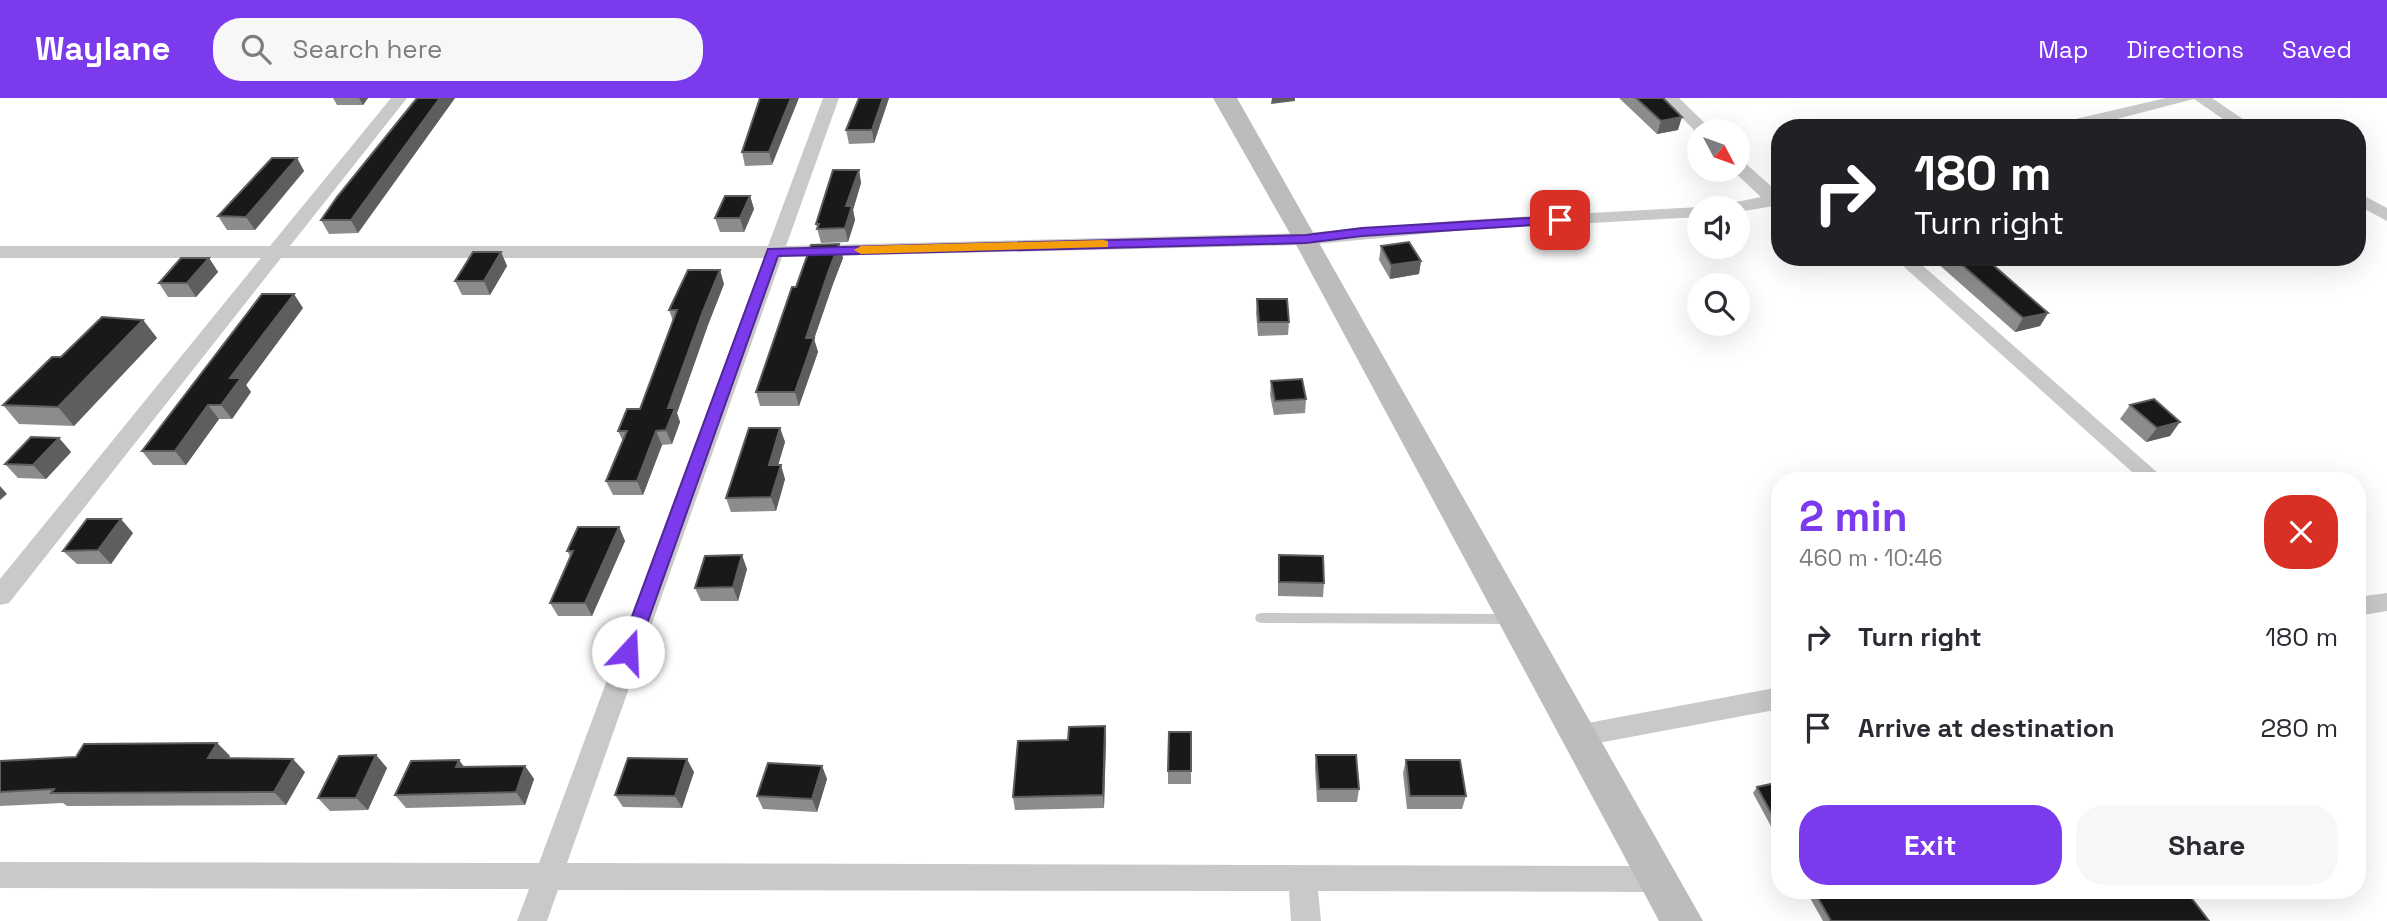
<!DOCTYPE html>
<html lang="en">
<head>
<meta charset="utf-8">
<style>
  body { margin:0; font-family:"Space Grotesk",sans-serif; background:#f7f7f7; color:#2b2b33; height:100vh; display:flex; flex-direction:column; font-size:26px; white-space:nowrap }
  * { box-sizing:border-box; margin:0 }
  p { font-size:23px; color:#7c7c81 }
  .icon { flex:none; width:38px; height:38px; fill:none; stroke:currentColor; stroke-width:2; stroke-linecap:round; stroke-linejoin:round }
  .map { position:relative; flex:1; overflow:hidden }
  .side { position:absolute; left:1771px; top:374px; width:595px; height:427px; display:flex; flex-direction:column; background:#fff; border-radius:28px; box-shadow:0 7px 28px #0002 }
  .side>* { flex:none }
  .banner { position:absolute; left:1771px; top:21px; width:595px; height:147px; border-radius:28px; box-shadow:0 7px 28px #0002; background:#202124; color:#fff; overflow:hidden }
  .needle { width:46px; rotate:131deg }
  .buttons { position:absolute; left:1687px; top:21px; display:grid; gap:14px }
  .buttons a { display:grid; place-items:center; width:63px; height:63px; border-radius:50%; background:#fff; box-shadow:0 7px 28px #0002; font-size:35px }
  .pin { position:absolute; display:grid; place-items:center; width:60px; height:60px; color:#fff; margin:-30px; border-radius:14px; box-shadow:0 4px 10px #0006 }
  .me { position:absolute; width:77px; margin:-38px; rotate:20deg; stroke-linejoin:round; filter:drop-shadow(0 0 5px #0008) }
  .turn { display:flex; align-items:center; gap:24px; height:147px; padding:0 28px; font-size:32px }
  .turn .icon { width:91px; height:91px; stroke-width:2.5 }
  .turn b { display:block; font-size:49px; line-height:60px }
  .round { display:grid; place-items:center; flex:none; width:74px; height:74px; border-radius:28px; background:#f7f7f7 }
  .head { display:flex; align-items:center; justify-content:space-between; height:119px; padding:0 28px }
  h1 { font-size:42px; font-weight:800; line-height:52px; color:#7c3aed }
  .button { display:flex; gap:14px; margin-top:auto; padding:14px 28px }
  .button a { flex:1; height:80px; border-radius:28px; background:#7c3aed; color:#fff; font-size:28px; font-weight:800; line-height:80px; text-align:center }
  .button a+a { background:#f7f7f7; color:#2b2b33 }
  ul { padding:0; list-style:none }
  li { display:flex; align-items:center; gap:21px; height:91px; padding:0 28px }
  li div { flex:1 }
  li b { display:block; font-size:26px }
  li em { font-style:normal }
  header { display:flex; align-items:center; gap:42px; box-sizing:border-box; height:98px; padding:0 35px; background:#7c3aed; color:#fff }
  header strong { font-size:33px }
  nav { display:flex; gap:38px; margin-inline-start:auto; font-size:24px }
  .search { width:490px; height:63px; background:#f7f7f7; display:flex; align-items:center; gap:18px; box-sizing:border-box; padding:0 24px; border-radius:28px; color:#7c7c81; font-size:26px }
  .map>svg:first-child { display:block }
  .lines { fill:none; stroke-linecap:round; stroke-linejoin:round }
  .lane { fill:#c9c9c9; fill-rule:evenodd }
  .street { fill:#c9c9c9; fill-rule:evenodd }
  .secondary { fill:#bcbcbc; fill-rule:evenodd }
  .wall { fill:#8c8c8c }
  .shaded-wall { fill:#5e5e5e }
  .building { fill:#191919; stroke:#5e5e5e; stroke-width:2 }
  .route { fill:#7c3aed; stroke:#51269a; stroke-width:2 }
  .slow { fill:#f59e0b }
</style>
</head>
<body>
<header>
<strong>Waylane</strong>
<div class="search"><svg class="icon" aria-label="search" viewBox="0 0 24 24"><circle cx="10" cy="10" r="6"/><path d="M15 15l6 6"/></svg>Search here</div>
<nav><a>Map</a><a>Directions</a><a>Saved</a></nav>
</header>
<div class="map">
<svg width="2387" height="823" viewBox="0 0 2387 823">
  <rect width="100%" height="100%" fill="#fff"/>
  <g class="lines">
    <path class="lane" d="M1262,515l252,1 5,1 2,4 -2,4 -5,1 -252,-1 -5,-1 -2,-4 2,-4z"/>
    <g class="street">
      <path d="M391,0h16l-117,148h478l55,-148h16l-53,148 520,-13 159,-13 234,-13 6,1h-6v9l-234,13 -159,15 -524,12 -215,606 1090,3 10,4 4,9 -4,9 -10,4 -339,-1 3,30h-30l-2,-30 -731,-1 -11,31h-30l12,-32 -529,-1v-26l539,1 225,-605h-483l-272,345 -9,2v-26l261,-321h-261v-12h270z"/>
      <path d="M1662,0h17l34,33h-14v4z"/>
      <path d="M2166,0h46l44,30h-20l-42,-29 -112,29h-30l2,-4z"/>
      <path d="M1738,63l6,1 36,32v11l-42,7v-4h-14l3,-4 34,-7 -29,-27h6z"/>
      <path d="M2357,94l30,16v13l-30,-16z"/>
      <path d="M1893,159h20l254,224h-25z"/>
      <path d="M2387,495v18l-30,5v-19z"/>
      <path d="M1780,589v22l-203,38 -9,-3 -4,-8 4,-8 9,-3z"/>
    </g>
    <path class="secondary" d="M1213,0h24l466,823h-44l-366,-682z"/>
  </g>
  <g class="wall">
    <path d="M333,0h35l-5,7h-26z"/>
    <path d="M417,0h38l-97,135 -29,1 -8,-14z"/>
    <path d="M760,0l12,67 -27,1 -3,-14z"/>
    <path d="M859,0h30l-15,45 -25,1 -3,-14z"/>
    <path d="M1619,0h44l15,32 -21,4z"/>
    <path d="M297,60l7,13 -49,59h-28l-9,-14z"/>
    <path d="M859,72l2,13 -8,27 2,10 -7,22 -27,1 -5,-19z"/>
    <path d="M750,98l4,13 -10,23h-24l-5,-14z"/>
    <path d="M839,146l4,14 -10,26 -19,55 4,13 -19,54h-39l-4,-14 40,-105z"/>
    <path d="M1381,148l40,15 -2,13 -29,5 -11,-19z"/>
    <path d="M501,154l6,14 -17,29h-28l-7,-14z"/>
    <path d="M1938,159h52l5,10 53,46 -8,13 -25,6 -79,-70z"/>
    <path d="M209,160l9,14 -22,25h-28l-9,-14z"/>
    <path d="M724,186l-16,41 -31,88 3,9 -8,22 -10,1 -19,50h-30l-7,-14 17,-40 -5,-10 22,-22 33,-88 -4,-11z"/>
    <path d="M1257,201l32,23 -1,13 -30,1 -2,-23z"/>
    <path d="M303,210l-57,77 5,7 -19,27h-13l-33,46h-33l-11,-14z"/>
    <path d="M143,222l14,18 -83,88 -55,-2 -16,-19 58,-48z"/>
    <path d="M1271,283l35,18 -1,14 -31,2 -4,-20z"/>
    <path d="M2130,307l40,31 -24,6 -26,-23z"/>
    <path d="M780,330l5,14 -7,23 7,14 -9,32 -45,1 -5,-14z"/>
    <path d="M59,340l12,14 -25,27 -28,-1 -13,-14z"/>
    <path d="M619,429l6,14 -33,75h-34l-8,-13 20,-47 -3,-5z"/>
    <path d="M133,435l-22,31h-34l-14,-13z"/>
    <path d="M1279,457l45,28 -1,14 -45,-1v-27z"/>
    <path d="M747,471l-9,32h-37l-6,-13z"/>
    <path d="M1105,628l1,13 -2,69 -89,2 -2,-13 55,-57z"/>
    <path d="M1191,634v52h-23v-13z"/>
    <path d="M217,645l13,13 -2,2 77,14 -19,33 -219,1 -4,-3 -63,3v-45l76,-4z"/>
    <path d="M376,657l11,13 -19,42 -38,1 -12,-13z"/>
    <path d="M1316,657l43,34 -2,13h-40l-2,-34z"/>
    <path d="M1406,662l60,36 -4,13h-55l-4,-36z"/>
    <path d="M525,668l9,13 -9,26 -119,3 -11,-13 70,-28z"/>
    <path d="M822,668l5,13 -10,33 -54,-3 -6,-13z"/>
    <path d="M694,674l-12,36 -59,-1 -8,-12z"/>
    <path d="M1780,684v61l-27,-50 4,-6z"/>
    <path d="M1806,793h380l23,30h-386z"/>
  </g>
  <g class="shaded-wall">
    <path d="M359,0h9l-5,7z"/>
    <path d="M440,0h15l-97,135 -7,-13z"/>
    <path d="M791,0h8l-27,67 -3,-13z"/>
    <path d="M883,0h6l-15,45 -2,-13z"/>
    <path d="M1272,0h23v3l-24,3z"/>
    <path d="M1682,19l-4,13 -21,4 4,-13z"/>
    <path d="M297,60l7,13 -49,59 -9,-13z"/>
    <path d="M859,72l2,13 -8,27 2,10 -7,22 -3,-14 1,-22z"/>
    <path d="M750,98l4,13 -10,23 -4,-14z"/>
    <path d="M839,146l4,14 -10,26 -19,55 4,13 -19,54 -4,-14 11,-54 23,-68z"/>
    <path d="M501,154l6,14 -17,29 -6,-14z"/>
    <path d="M209,160l9,14 -22,25 -9,-14z"/>
    <path d="M1421,163l-2,13 -29,5 1,-14z"/>
    <path d="M720,172l4,14 -16,41 -31,88 3,9 -8,22 -6,-14 2,-22 35,-97z"/>
    <path d="M294,196l9,14 -57,77 5,7 -19,27 -11,-14 9,-27z"/>
    <path d="M2048,215l-8,13 -25,6 8,-14z"/>
    <path d="M143,222l14,18 -83,88 -16,-19z"/>
    <path d="M208,307l11,14 -33,46 -11,-14z"/>
    <path d="M2180,324l-10,14 -24,6 11,-14z"/>
    <path d="M780,330l5,14 -11,37 -5,-14z"/>
    <path d="M656,333l6,14 -19,50 -6,-14z"/>
    <path d="M59,340l12,14 -25,27 -13,-14z"/>
    <path d="M781,367l4,14 -9,32 -5,-14z"/>
    <path d="M0,388l7,8 -7,6z"/>
    <path d="M121,421l12,14 -22,31 -13,-14z"/>
    <path d="M619,429l6,14 -33,75 -7,-13z"/>
    <path d="M742,457l5,14 -9,32 -5,-14z"/>
    <path d="M1105,628l1,13 -2,69 -1,-13z"/>
    <path d="M217,645l13,13 -9,15 -13,-13z"/>
    <path d="M376,657l11,13 -19,42 -12,-12z"/>
    <path d="M293,661l12,13 -19,33 -12,-13z"/>
    <path d="M687,661l7,13 -12,36 -7,-12z"/>
    <path d="M459,662l10,13 -13,-6z"/>
    <path d="M525,668l9,13 -9,26 -9,-13z"/>
    <path d="M822,668l5,13 -10,33 -5,-13z"/>
  </g>
  <g class="building">
    <path d="M417,0h23l-89,122h-30l16,-23z"/>
    <path d="M760,0h31l-22,54h-27z"/>
    <path d="M859,0h24l-11,32h-26z"/>
    <path d="M1636,0h27l19,19 -21,4z"/>
    <path d="M272,60h25l-51,59 -28,-1z"/>
    <path d="M833,72h26l-13,36h6l-7,22 -28,1 2,-5h-3z"/>
    <path d="M725,98h25l-10,22h-25z"/>
    <path d="M1409,144l12,19 -30,4 -10,-19z"/>
    <path d="M839,146l-10,26 -23,68h8l-19,54h-39l36,-105h4l15,-42z"/>
    <path d="M473,154h28l-17,29h-29z"/>
    <path d="M1953,159h37l7,6 -5,1 56,49 -25,5z"/>
    <path d="M181,160h28l-22,25h-28z"/>
    <path d="M688,172h32l-17,41 -35,97h7l-9,22 -10,1 -19,50h-31l21,-50h-9l9,-22h13l37,-99h-8z"/>
    <path d="M262,196h32l-64,84h11l-20,27h-13l-33,46h-33z"/>
    <path d="M1257,201h30l2,23h-30z"/>
    <path d="M102,219l41,3 -85,87 -55,-2 49,-48h9z"/>
    <path d="M1302,281l4,20 -31,2 -4,-20z"/>
    <path d="M2154,301l26,23 -23,6 -27,-23z"/>
    <path d="M749,330h31l-11,37h12l-10,32 -45,1z"/>
    <path d="M31,339l28,1 -26,27 -28,-1z"/>
    <path d="M87,421h34l-23,31 -35,1z"/>
    <path d="M578,429h41l-34,76h-35l23,-52h-6z"/>
    <path d="M742,457l-9,32 -38,1 10,-32z"/>
    <path d="M1279,457l44,1 1,27 -45,-1z"/>
    <path d="M1105,628l-2,69 -90,2 5,-56 50,-1 1,-13z"/>
    <path d="M1169,634h22v39h-23z"/>
    <path d="M217,645l-9,15 85,1 -19,33 -223,1 3,-4 -54,3v-31l76,-4 8,-13z"/>
    <path d="M376,657l-20,43h-38l21,-42z"/>
    <path d="M1316,657h40l3,34h-40z"/>
    <path d="M628,660l59,1 -12,37 -60,-1z"/>
    <path d="M459,662l-3,7 69,-1 -9,26 -121,3 16,-34z"/>
    <path d="M1406,662h54l6,36h-56z"/>
    <path d="M768,665l54,3 -10,33 -55,-3z"/>
    <path d="M1780,684v47l-23,-42z"/>
    <path d="M1814,793h372l23,30h-378z"/>
  </g>
  <path class="route" d="M1560,118l4,1v6l-202,13 -56,7 -528,13 -141,396 -9,7 -9,-7 149,-403 538,-14 56,-7z"/>
  <path class="slow" d="M1103,142l5,1v6l-247,7 -7,-4 7,-4z"/>
</svg>
<div class="buttons">
<a><svg class="needle" viewBox="-14 -14 28 28"><path d="M0-13l5 13h-10z" fill="#e53935"/><path d="M0 13l5-13h-10z" fill="#7c7c81"/></svg></a>
<a><svg class="icon" aria-label="sound" viewBox="0 0 24 24"><path d="M4 9h4l5-4v14l-5-4H4zM17 9q2 3 0 6"/></svg></a>
<a><svg class="icon" aria-label="search" viewBox="0 0 24 24"><circle cx="10" cy="10" r="6"/><path d="M15 15l6 6"/></svg></a>
</div>
<div class="pin" style="left:1560px;top:122px;background:#d93025"><svg class="icon" aria-label="arrive" viewBox="0 0 24 24"><path d="M6 21V4h12l-3 4 3 4H6"/></svg></div>
<svg class="me" style="left:628px;top:554px" viewBox="-20 -20 40 40"><circle r="19" fill="#fff"/><path d="M0-13L10 11 0 6-10 11z" fill="#7c3aed"/></svg>
<div class="banner">
<div class="turn"><svg class="icon" aria-label="right" viewBox="0 0 24 24"><path d="M7 20v-9h11M14 6l5 5-5 5"/></svg><div><b>180 m</b>Turn right</div></div>
</div>
<section class="side">
<div class="head"><div><h1>2 min</h1><p>460 m · 10:46</p></div><a class="round" style="background:#d93025;color:#fff"><svg class="icon" aria-label="close" viewBox="0 0 24 24"><path d="M6 6l12 12M18 6L6 18"/></svg></a></div>
<ul>
<li><svg class="icon" aria-label="right" viewBox="0 0 24 24"><path d="M7 20v-9h11M14 6l5 5-5 5"/></svg><div><b>Turn right</b></div><em>180 m</em></li>
<li><svg class="icon" aria-label="arrive" viewBox="0 0 24 24"><path d="M6 21V4h12l-3 4 3 4H6"/></svg><div><b>Arrive at destination</b></div><em>280 m</em></li>
</ul>
<div class="button"><a>Exit</a><a>Share</a></div>
</section>
</div>
</body>
</html>
